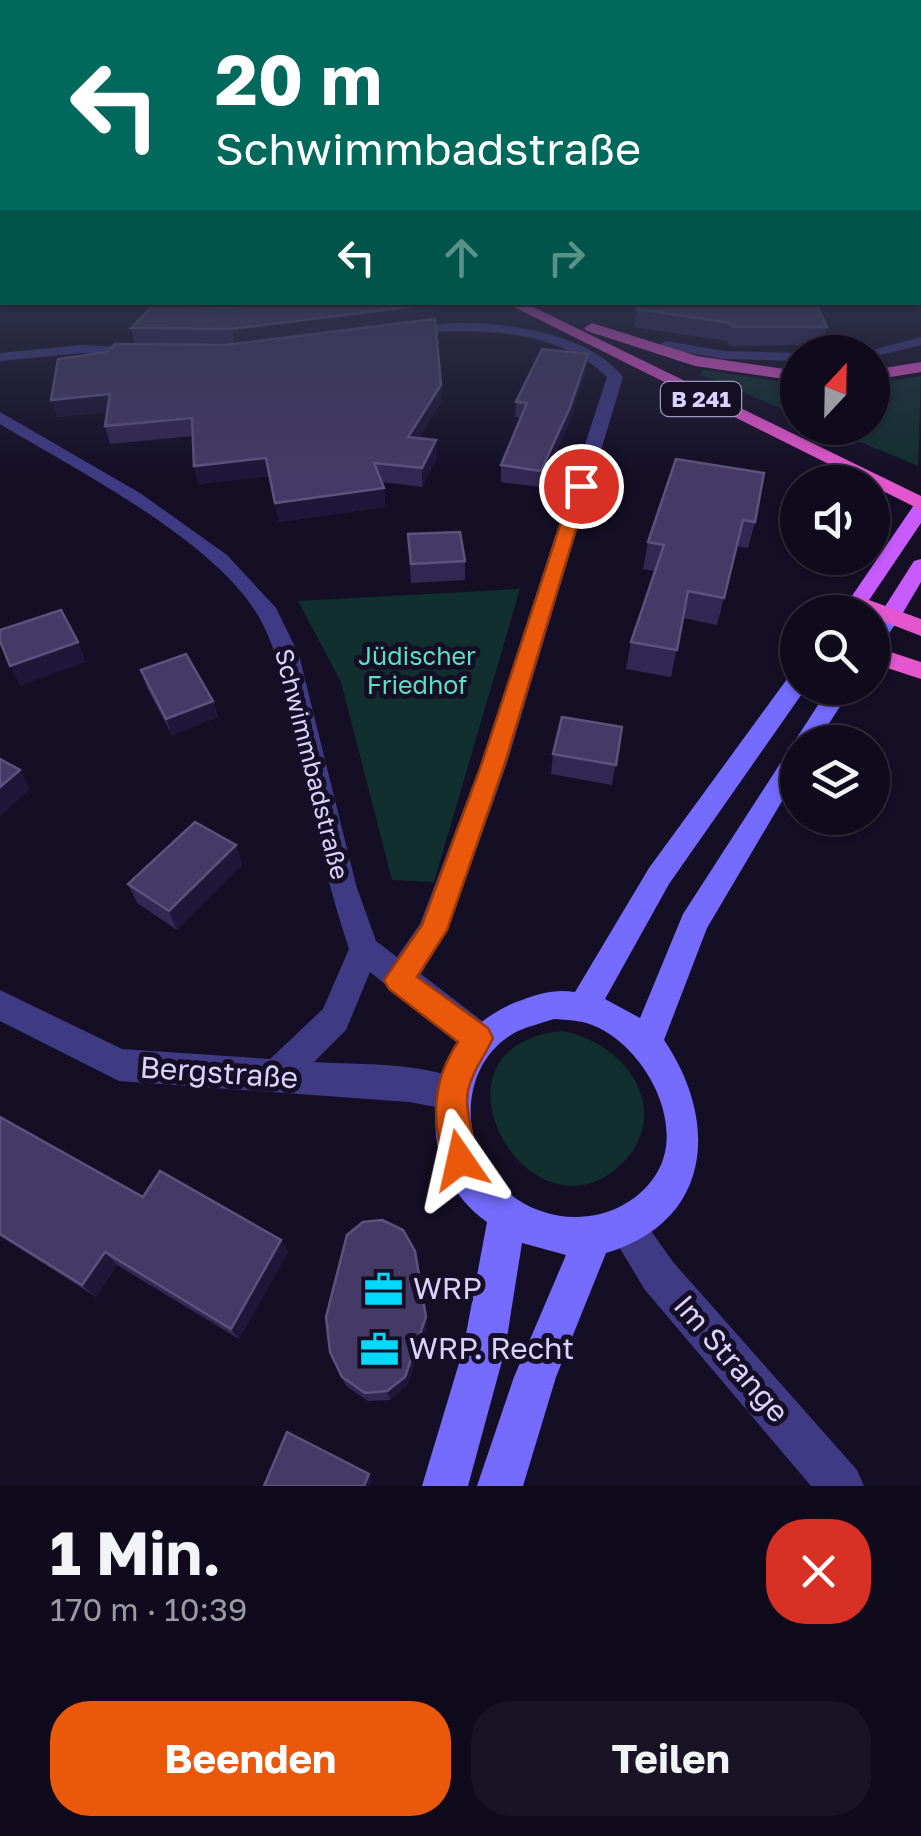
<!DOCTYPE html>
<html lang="de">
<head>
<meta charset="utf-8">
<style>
  body { margin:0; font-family:"Golos Text",sans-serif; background:#181425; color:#f1f3f6; height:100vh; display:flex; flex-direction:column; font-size:38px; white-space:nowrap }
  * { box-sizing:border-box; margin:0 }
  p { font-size:32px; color:#9b9ba3 }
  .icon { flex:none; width:55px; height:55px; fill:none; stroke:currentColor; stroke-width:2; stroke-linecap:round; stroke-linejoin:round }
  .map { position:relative; height:1486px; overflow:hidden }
  .drawer { display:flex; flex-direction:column; background:#0f0b1c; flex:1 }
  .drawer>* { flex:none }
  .top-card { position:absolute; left:0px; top:0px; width:922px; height:305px; box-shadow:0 2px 8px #0004,0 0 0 2px #2f2b3b; background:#00695c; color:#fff; overflow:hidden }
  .needle { width:65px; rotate:22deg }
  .controls { position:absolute; left:780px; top:335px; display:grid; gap:20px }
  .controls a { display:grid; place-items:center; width:110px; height:110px; border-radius:50%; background:#0f0b1c; box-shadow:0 2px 8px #0004,0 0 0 2px #2f2b3b; font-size:50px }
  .pin { position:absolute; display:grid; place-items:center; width:85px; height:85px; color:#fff; margin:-42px; border:5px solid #fff; border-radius:50%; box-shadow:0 2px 10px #0007 }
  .me { position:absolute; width:110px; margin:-55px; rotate:349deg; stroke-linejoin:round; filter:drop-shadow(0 0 8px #0008) }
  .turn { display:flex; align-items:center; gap:35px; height:210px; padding:0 50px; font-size:45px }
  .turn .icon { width:130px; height:130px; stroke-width:2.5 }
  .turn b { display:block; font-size:70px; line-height:85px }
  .lanes { display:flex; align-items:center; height:95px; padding:0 50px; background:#0003; justify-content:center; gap:50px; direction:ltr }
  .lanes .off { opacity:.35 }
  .round { display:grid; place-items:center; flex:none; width:105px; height:105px; border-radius:40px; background:#181425 }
  .summary { display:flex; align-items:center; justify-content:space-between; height:170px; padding:0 50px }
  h1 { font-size:60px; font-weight:700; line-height:75px }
  .action { display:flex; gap:20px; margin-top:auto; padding:20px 50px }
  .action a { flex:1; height:115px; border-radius:40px; background:#ea580c; color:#fff; font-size:40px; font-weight:700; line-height:115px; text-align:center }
  .action a+a { background:#181425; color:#f1f3f6 }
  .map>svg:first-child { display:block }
  .green { fill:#122f2f }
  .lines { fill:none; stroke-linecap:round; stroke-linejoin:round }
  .minor { fill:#403a84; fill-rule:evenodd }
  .secondary { fill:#756bfe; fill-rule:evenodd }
  .primary { fill:#c85bfe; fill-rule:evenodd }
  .trunk { fill:#e356cd; fill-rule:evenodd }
  .wall { fill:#332853 }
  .shaded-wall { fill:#1f1639 }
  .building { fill:#453a65; stroke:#5c527e; stroke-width:2.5 }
  .route { fill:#ea580c; stroke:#983908; stroke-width:2.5 }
  .labels { text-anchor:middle; stroke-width:10; stroke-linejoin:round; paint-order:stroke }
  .shield { fill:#140f25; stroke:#9f98be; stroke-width:2.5 }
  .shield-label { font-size:22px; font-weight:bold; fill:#dad3ff }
  .park-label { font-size:25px; fill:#5fdfc4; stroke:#140f25 }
  .street-label { font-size:25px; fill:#dad3ff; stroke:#140f25 }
  .near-street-label { font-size:30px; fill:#dad3ff; stroke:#140f25 }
  .near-poi-label { font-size:30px; fill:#dad3ff; stroke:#140f25; text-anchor:start }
</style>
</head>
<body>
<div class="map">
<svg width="921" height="1486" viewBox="0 0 921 1486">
  <rect width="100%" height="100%" fill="#140f25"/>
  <g class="green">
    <path d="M704,370l93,14v31l-97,-41z"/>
    <path d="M921,376l-3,90 -91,-38h45l1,-44z"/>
    <path d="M520,589l-86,293 -42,-2 -51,-198 -43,-81z"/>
    <path d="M562,1031c66,11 115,85 55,137 -90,78 -203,-122 -55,-137z"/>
  </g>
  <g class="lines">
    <g class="minor">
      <rect x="920" y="284" width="1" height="9"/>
      <path d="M449,323c51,-2 140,9 174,54l-116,386 -59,167 -27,44 69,53 4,11 -4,11 -12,5 -12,-5 -96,-77 -24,58 -32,32c49,3 105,0 150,19l5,12 -5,12 -12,5 -43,-8 -290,-21 -119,-60v-31l122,59 148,10 53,-50 26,-60c-22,-66 -36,-132 -51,-199 -10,-44 -16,-91 -38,-131 -43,-78 -184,-149 -260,-195v-12l140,81 87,62 49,53 23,47 57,230 20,56 21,16 23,-33 61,-161 126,-386c-51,-51 -138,-49 -204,-42l-7,-4z"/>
      <path d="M921,337v8l-49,12v-5h-7z"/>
      <path d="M666,341l58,10 74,2v8l-74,-2 -63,-11 -2,-3z"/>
      <path d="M82,345l62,3 7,4 -7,4 -62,-3 -82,8v-8z"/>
      <path d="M626,1208l13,6 34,48 184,208 7,16h-53l-166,-196 -38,-63 6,-13z"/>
    </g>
    <g class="secondary">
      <path d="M890,609l11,7 -21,30 -8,2c0,-16 -1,-34 18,-39z"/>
      <path d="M798,673v15h8l-137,196 -64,115 35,19 43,-104 146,-226h23l-35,54h-19v32l-91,154 -43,112c55,81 49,181 -58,213l-50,124 -33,109h-46l37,-109 52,-122 -44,-12 -17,107 -37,136h-46l41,-136 24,-128c-83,-58 -62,-190 35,-222 19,-7 33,-11 53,-8l74,-124 141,-193zM554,1019c12,1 26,1 38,6 51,19 97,100 63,151 -35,51 -109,54 -153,11 -45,-43 -43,-126 16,-156 11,-5 24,-8 36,-12z"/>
    </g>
    <g class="primary">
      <path d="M921,503v20l-60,89h-20l73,-107z"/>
      <path d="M921,559v23l-20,34 -3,5h-16l-3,-5 35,-55z"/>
    </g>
    <g class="trunk">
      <path d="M504,302h19l398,194v14z"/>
      <path d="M592,323l105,33 101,15v10l-103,-15 -108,-35 -3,-3z"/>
      <path d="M921,362v10l-49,8v-10z"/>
      <path d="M858,596l63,23v17l-49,-19v-5l-22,-4 -4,-5z"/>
      <path d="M872,646l49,16v17l-49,-16z"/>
    </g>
  </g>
  <g class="wall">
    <path d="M229,308l205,11 7,83 -22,36 18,20 -15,29 -40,-5 2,6 1,19 -106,15 -10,-46 -71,8 -5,-48 -83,8 -5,-18 2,-14 -50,5 50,-65 28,-8 -4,-16z"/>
    <path d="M637,309l190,18 -5,18 -92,1 -4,-5 -92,-14z"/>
    <path d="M588,354l-2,15 -17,54 -29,64 -39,-5v-17l20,-47 -6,-1 1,-15z"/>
    <path d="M676,459l79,63 -7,26 -11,-2 -20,79 -34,-7 -12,59 -45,-8 5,-27 24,-71 -12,-2 5,-27z"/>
    <path d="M408,534l57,27v19l-54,3z"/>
    <path d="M141,670l72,31 5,16 -46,18 -26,-49z"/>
    <path d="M622,727l-10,58 -61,-11 2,-20z"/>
    <path d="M236,845l6,20 -65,65 -40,-27 -9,-19z"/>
    <path d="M0,1117l143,80 138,43 7,12 -49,87 -122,-74 -21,32 -96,-61z"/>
    <path d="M427,1328l-20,57 -17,15 -22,1 -22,-15 -16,-34z"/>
  </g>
  <g class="shaded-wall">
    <path d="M433,304l1,16 -199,25 -3,-16z"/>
    <path d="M588,354l-2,15 -17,54 -29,64 1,-16z"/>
    <path d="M441,385v17l-32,53 -1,-18z"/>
    <path d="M110,394l5,17 -58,6 -6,-17z"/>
    <path d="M436,440l1,18 -15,29v-19z"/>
    <path d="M266,458l3,18 -71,8 -4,-18z"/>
    <path d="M384,488l1,19 -106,15 -4,-19z"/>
    <path d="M78,642l8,20 -66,24 -10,-20z"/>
    <path d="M213,701l5,16 -46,18 -6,-16z"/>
    <path d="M20,770l10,19 -30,27v-29z"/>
    <path d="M236,845l6,20 -65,65 -8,-19z"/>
    <path d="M281,1240l7,12 -49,87 -8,-10z"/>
    <path d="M105,1252l12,13 -21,32 -14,-12z"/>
    <path d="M426,1317l1,11 -20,57 -17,15 -3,-9z"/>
    <path d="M369,1474l3,6 -2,6h-6z"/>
  </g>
  <g class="building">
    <path d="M263,302h170v2l-201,25 -101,-1 23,-24 75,4z"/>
    <path d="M642,302h173l12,25h-93l-4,-4 -93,-14z"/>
    <path d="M435,319l6,66 -33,52 28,3 -14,28 -48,-5 10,25 -109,15 -9,-45 -72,8 -2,-48 -87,8 5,-32 -59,6 7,-41 49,-7 8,-8 111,1z"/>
    <path d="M542,349l46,5 -18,53 -29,64 -40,-6 26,-62 -11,-1z"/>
    <path d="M676,459l88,14 -9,49 -12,-2 -19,78 -36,-7 -11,59 -46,-8 33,-97 -16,-3z"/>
    <path d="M460,532l5,29 -54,3 -3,-30z"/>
    <path d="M61,610l17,32 -68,24 -10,-25v-11z"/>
    <path d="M186,654l27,47 -47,18 -25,-49z"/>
    <path d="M562,717l60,10 -6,38 -63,-11z"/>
    <path d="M0,759l20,11 -20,17z"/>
    <path d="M195,822l41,23 -67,66 -41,-27z"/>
    <path d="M0,1117l143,80 17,-26 121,69 -50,89 -126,-77 -23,33 -82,-51z"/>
    <path d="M382,1220l21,10 12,21 11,66 -21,60 -18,14 -22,2 -23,-16 -12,-25 -4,-35 21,-82 16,-13z"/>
    <path d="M287,1432l82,42 -5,12h-100z"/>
  </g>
  <linearGradient id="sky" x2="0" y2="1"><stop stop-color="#0b0814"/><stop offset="0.56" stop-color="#343751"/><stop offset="1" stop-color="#343751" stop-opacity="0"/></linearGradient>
  <rect width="921" height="473" fill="url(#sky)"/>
  <path class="route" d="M581,481l8,5 -84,277 -58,167 -30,47 71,51 5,10c-8,18 -21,33 -25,53 -5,27 14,57 4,80l-12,5 -11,-5c-19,-44 -18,-89 9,-129l-69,-53 -5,-9 38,-55 60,-162 91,-277z"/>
  <defs>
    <symbol id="office-bare" viewBox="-9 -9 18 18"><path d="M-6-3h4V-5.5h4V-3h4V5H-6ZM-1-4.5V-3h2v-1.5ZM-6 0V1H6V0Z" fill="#02d9fc" stroke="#140f25" stroke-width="2.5" paint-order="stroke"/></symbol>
  </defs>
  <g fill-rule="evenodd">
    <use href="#office-bare" x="356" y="1262" width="55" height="55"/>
    <use href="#office-bare" x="352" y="1322" width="55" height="55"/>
  </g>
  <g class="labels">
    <rect class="shield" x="661" y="382" width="80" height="34" rx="8"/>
    <g class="shield-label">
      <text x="701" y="407">B 241</text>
    </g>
    <g class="park-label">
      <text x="417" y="665">Jüdischer<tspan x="417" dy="29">Friedhof</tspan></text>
    </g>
    <g class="street-label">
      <text transform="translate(312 764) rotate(76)" y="9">Schwimmbadstraße</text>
    </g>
    <g class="near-street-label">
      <text transform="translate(219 1073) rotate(4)" y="10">Bergstraße</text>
      <text transform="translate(731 1359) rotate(49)" y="10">Im Strange</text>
    </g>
    <g class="near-poi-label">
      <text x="413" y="1299">WRP</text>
      <text x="409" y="1359">WRP. Recht</text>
    </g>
  </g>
</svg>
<div class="controls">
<a><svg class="needle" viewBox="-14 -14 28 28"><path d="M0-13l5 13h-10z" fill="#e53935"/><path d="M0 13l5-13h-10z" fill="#9b9ba3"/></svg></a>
<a><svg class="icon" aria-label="sound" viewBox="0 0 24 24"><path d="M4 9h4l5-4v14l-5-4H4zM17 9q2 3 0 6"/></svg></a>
<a><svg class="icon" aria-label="search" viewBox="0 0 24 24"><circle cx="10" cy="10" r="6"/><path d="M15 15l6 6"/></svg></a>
<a><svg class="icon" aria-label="layers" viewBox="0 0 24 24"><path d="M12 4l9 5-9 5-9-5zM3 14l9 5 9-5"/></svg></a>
</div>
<div class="pin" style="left:581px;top:486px;background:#d93025"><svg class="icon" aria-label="arrive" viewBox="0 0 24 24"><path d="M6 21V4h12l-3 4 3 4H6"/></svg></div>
<svg class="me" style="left:460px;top:1160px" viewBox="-20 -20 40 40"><path d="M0-17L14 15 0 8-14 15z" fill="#ea580c" stroke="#fff" stroke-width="4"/></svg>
<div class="top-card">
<div class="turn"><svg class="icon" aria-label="left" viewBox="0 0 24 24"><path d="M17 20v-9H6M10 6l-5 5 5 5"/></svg><div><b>20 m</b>Schwimmbadstraße</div></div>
<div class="lanes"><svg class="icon" aria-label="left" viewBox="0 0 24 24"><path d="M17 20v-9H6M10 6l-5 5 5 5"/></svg><svg class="icon off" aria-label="ahead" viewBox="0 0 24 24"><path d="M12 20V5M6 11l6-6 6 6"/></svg><svg class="icon off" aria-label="right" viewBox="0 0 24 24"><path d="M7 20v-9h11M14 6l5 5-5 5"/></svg></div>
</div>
</div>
<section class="drawer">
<div class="summary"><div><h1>1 Min.</h1><p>170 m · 10:39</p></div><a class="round" style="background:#d93025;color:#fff"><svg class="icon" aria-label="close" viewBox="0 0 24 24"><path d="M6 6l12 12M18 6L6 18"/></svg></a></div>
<div class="action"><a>Beenden</a><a>Teilen</a></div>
</section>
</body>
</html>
